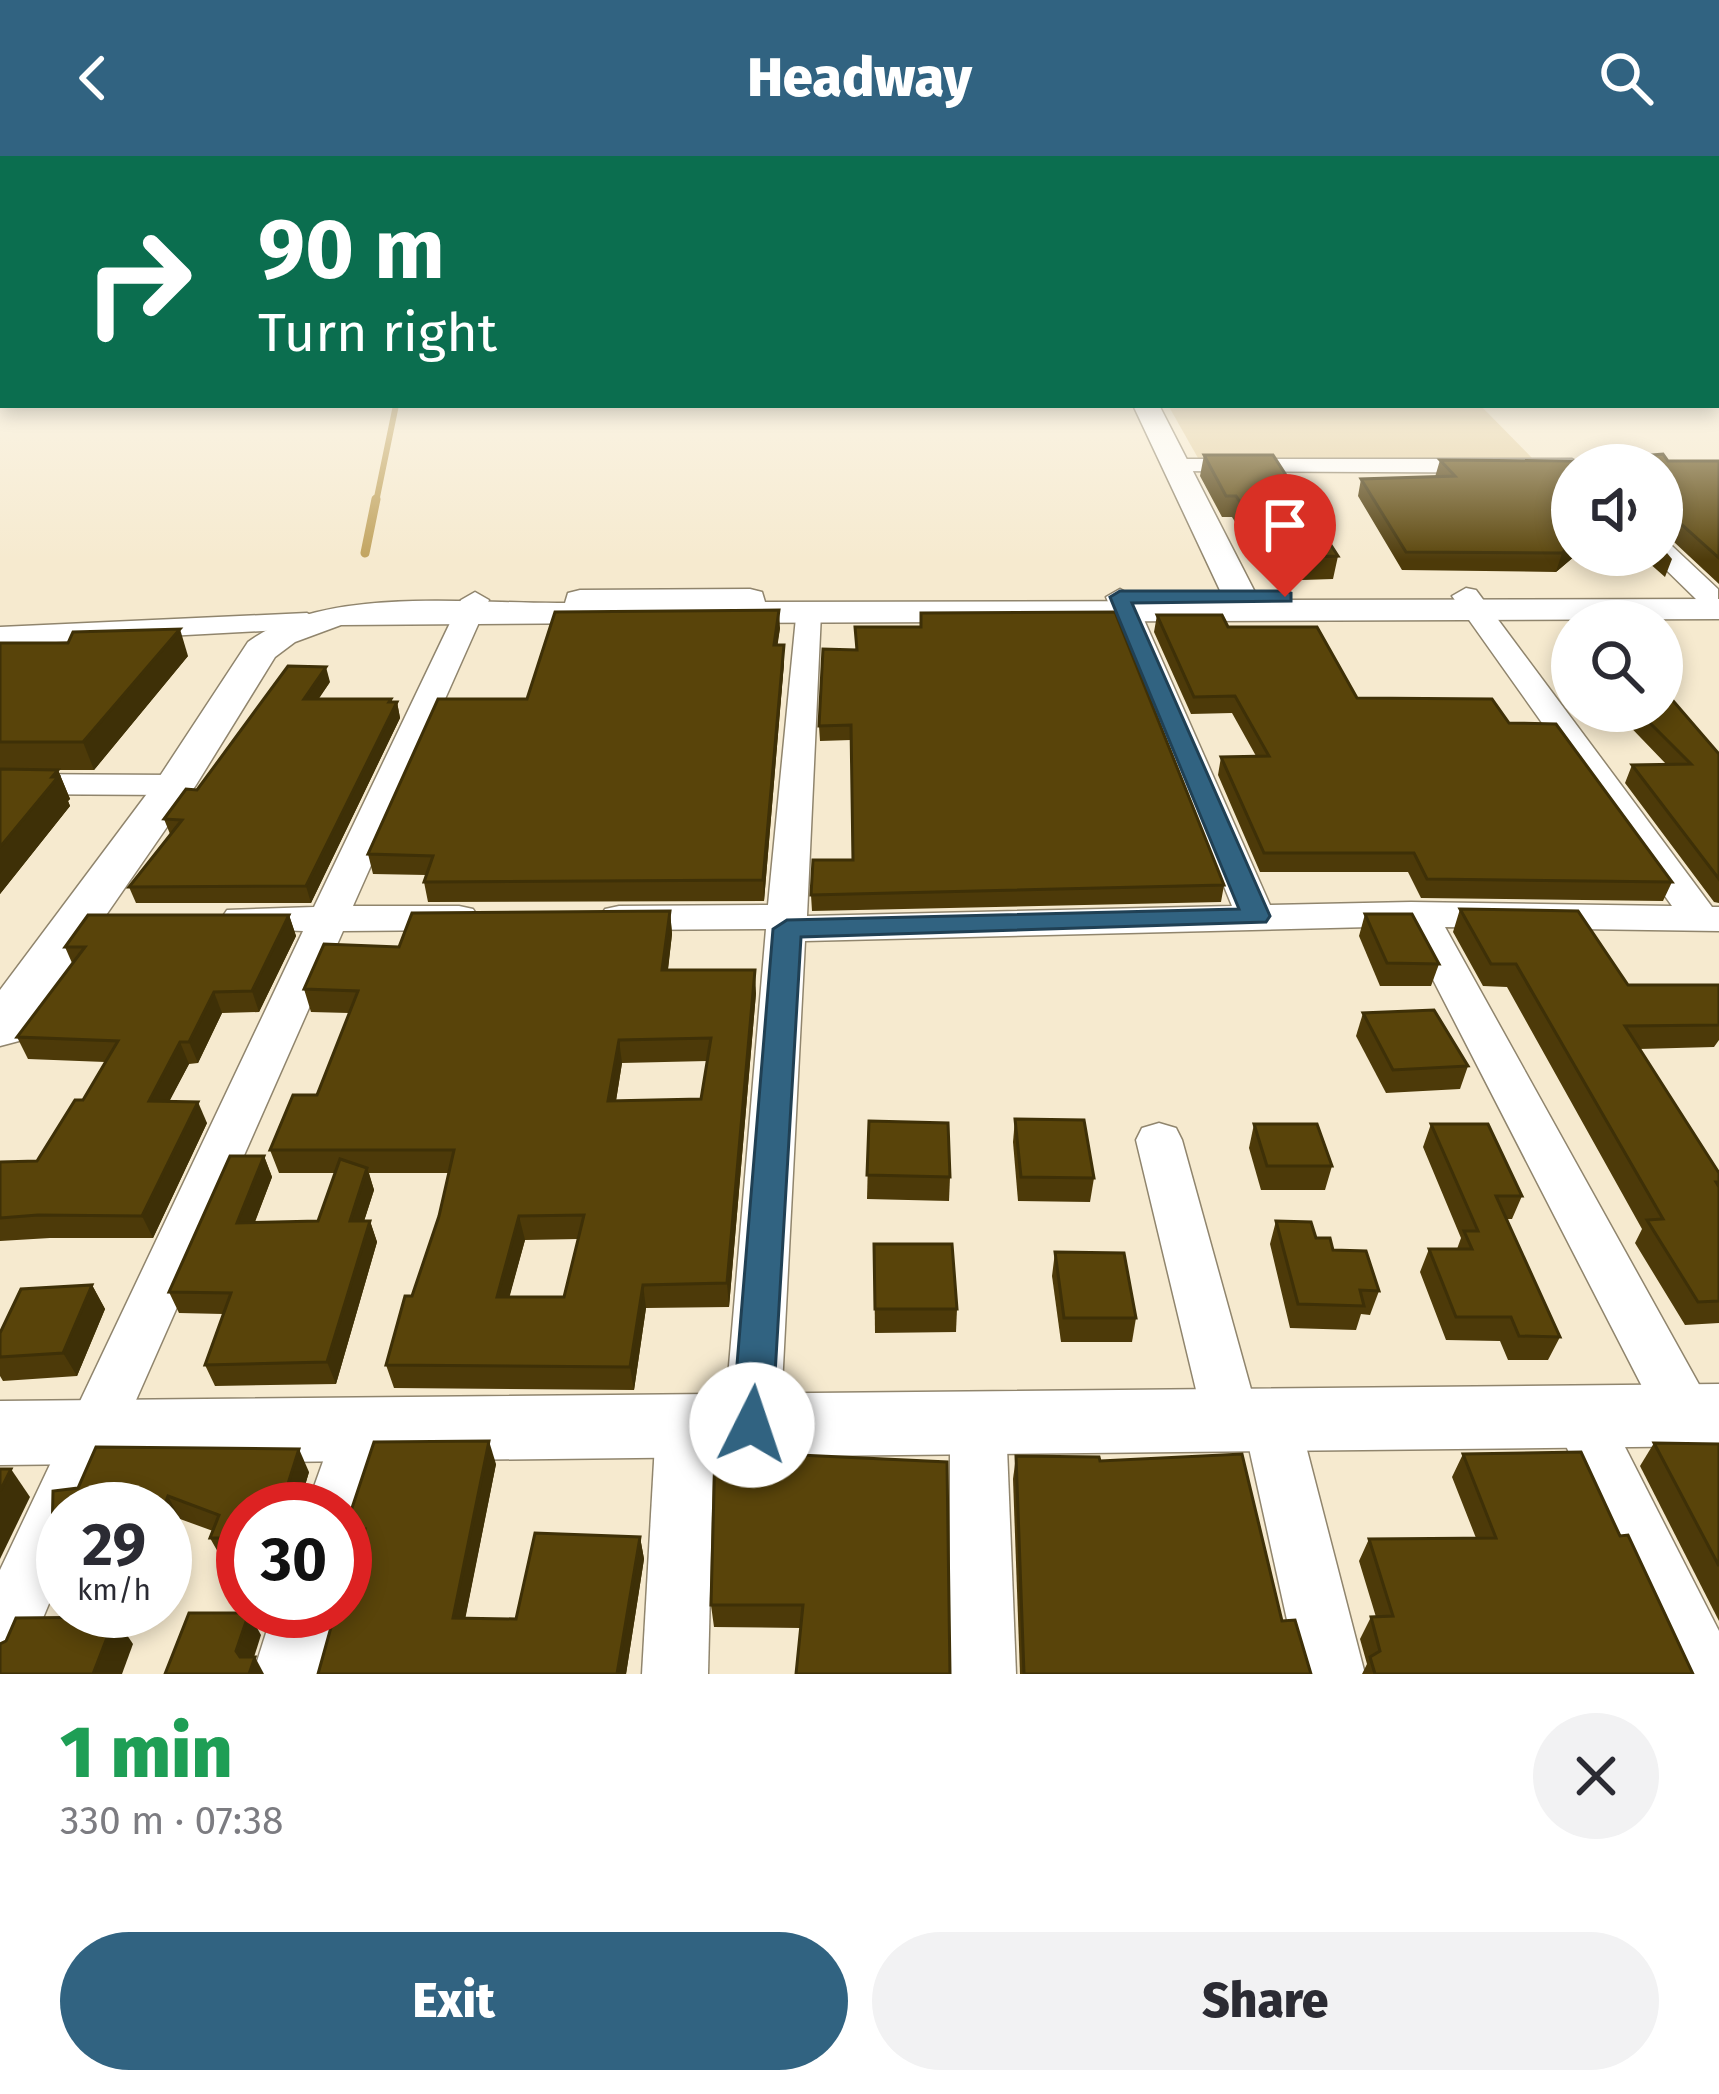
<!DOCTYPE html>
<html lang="en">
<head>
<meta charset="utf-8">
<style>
  body { margin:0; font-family:"Fira Sans",sans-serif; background:#f2f2f3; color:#2b2b33; height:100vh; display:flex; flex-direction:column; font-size:45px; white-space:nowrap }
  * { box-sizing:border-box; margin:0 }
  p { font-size:39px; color:#7c7c81 }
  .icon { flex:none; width:66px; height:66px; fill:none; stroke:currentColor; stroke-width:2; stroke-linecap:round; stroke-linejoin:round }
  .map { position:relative; height:1518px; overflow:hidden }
  .panel { display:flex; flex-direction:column; background:#fff; flex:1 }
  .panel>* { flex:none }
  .hud { position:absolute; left:0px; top:0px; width:1719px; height:252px; box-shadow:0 6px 18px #0003; background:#0b6e4f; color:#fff; overflow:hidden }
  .tools { position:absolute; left:1551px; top:288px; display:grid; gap:24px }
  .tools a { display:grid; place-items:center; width:132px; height:132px; border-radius:50%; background:#fff; box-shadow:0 6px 18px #0003; font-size:60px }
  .speed { position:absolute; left:36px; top:1326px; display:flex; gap:24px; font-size:60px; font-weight:700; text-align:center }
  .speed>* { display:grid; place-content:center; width:156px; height:156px; border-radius:50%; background:#fff; box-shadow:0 6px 18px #0003; line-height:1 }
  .speed small { font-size:30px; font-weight:400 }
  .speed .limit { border:18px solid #d22; background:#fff; color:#111 }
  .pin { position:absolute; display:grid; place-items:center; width:102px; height:102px; color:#fff; margin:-123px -51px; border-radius:50% 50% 50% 0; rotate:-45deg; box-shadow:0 0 12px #0007 }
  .pin .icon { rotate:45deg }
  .me { position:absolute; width:132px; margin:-66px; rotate:4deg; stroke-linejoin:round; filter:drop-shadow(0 0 9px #0008) }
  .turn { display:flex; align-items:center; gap:42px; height:252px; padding:0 60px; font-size:54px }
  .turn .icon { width:156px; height:156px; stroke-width:2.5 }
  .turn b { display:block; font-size:84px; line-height:102px }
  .round { display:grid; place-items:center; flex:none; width:126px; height:126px; border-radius:63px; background:#f2f2f3 }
  .overview { display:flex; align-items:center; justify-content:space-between; height:204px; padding:0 60px }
  h1 { font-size:72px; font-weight:800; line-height:90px; color:#1e9e55 }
  .action { display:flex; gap:24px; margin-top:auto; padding:24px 60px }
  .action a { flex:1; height:138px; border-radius:72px; background:#316381; color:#fff; font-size:48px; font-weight:800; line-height:138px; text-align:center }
  .action a+a { background:#f2f2f3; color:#2b2b33 }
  header { display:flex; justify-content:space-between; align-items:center; height:156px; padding:0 60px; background:#316381; color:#fff; font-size:54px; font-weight:800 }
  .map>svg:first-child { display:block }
  .green { fill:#e5d1a5 }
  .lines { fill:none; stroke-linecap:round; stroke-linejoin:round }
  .stream-far1 { stroke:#c1a35e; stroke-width:6 }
  .stream { stroke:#c1a35e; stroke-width:9 }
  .minor-casing { stroke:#90856d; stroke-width:3 }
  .tertiary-casing { stroke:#90856d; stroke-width:3 }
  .minor { fill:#fff; fill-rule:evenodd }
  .tertiary { fill:#fff; fill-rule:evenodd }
  .wall { fill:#4d3a09; fill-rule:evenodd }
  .shaded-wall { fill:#3e3007 }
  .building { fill:#59440a; stroke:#3e3007; stroke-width:3; fill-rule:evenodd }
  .route { fill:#316381; stroke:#204054; stroke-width:3 }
</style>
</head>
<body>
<header><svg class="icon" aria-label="back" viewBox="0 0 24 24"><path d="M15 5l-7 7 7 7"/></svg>Headway<svg class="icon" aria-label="search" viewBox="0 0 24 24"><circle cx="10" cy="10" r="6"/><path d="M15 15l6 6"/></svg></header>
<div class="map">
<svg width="1719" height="1518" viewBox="0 0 1719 1518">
  <rect width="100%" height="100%" fill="#f6eacf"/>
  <path class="green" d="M1168,249h312l53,54 -335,-1z"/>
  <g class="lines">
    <path class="stream-far1" d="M376,346l20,-97"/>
    <path class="stream" d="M365,397l11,-54"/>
    <defs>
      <g id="minor">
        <path d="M1176,303h396l11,6h-11v8l-404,-2v-10z"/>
        <path d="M1662,387l9,2 47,44v12h-20l-45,-44 9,-2z"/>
        <path d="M1466,432l10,2 236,317h7v24l-274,-4 261,470 8,18 -8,18 -20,7 -20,-7 -258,-502 3,-5 -606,15 -25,484 -8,18 -20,8 -20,-8 -8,-18 42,-496 -147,1 -14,-3 -6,-9 6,-9 14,-3 149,-1 29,-298h20l4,6 -14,303 425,-10 -126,-309 14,-8 14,8 136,308 141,-3 261,4 -220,-310z"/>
        <path d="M475,436l14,8 -136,306h106l14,3 6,9 -6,9 -14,3 -116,1 -255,578h-25v61l-40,96 -23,8v-104l303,-639 -76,-3 -6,-9 6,-9 87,-3 147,-307z"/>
        <path d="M307,457l14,9 -4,6 -317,17v-18z"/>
        <path d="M0,618l175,1 12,3 5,7 -5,7 -12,3 -175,-1z"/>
        <path d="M1159,967l17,5 6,12 72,260 17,-6 20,7 8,18 66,255h-66l-52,-235 -16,5 -20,-7 -8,-18 -67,-279 6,-12z"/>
        <path d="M1580,1235l20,7 119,233v43h-47l-120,-258 8,-18z"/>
        <path d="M978,1240l20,8 8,18 10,252h-66v-252l8,-18z"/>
        <path d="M685,1244l20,8 9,18 -6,248h-66l14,-248 9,-18z"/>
        <path d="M361,1247l20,8 9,18 -33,100 -12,5v-25h-39l35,-98z"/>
        <path d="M273,1455h64l-18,63h-66z"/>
      </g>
      <g id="tertiary">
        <path d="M1133,249h26l100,195 460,-1v20l-1003,4 -12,-3 -3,-10h-70l-3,10 -12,3 -275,2 -46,17 -20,15 -79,128 -177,256 -19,5v-56l158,-211 90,-137c77,-57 223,-38 317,-39l3,-10 12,-3 170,-1 12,3 3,10 460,-1z"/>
        <path d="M1719,1228v62l-1719,19v-64z"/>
      </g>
    </defs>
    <use href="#minor" class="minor-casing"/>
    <use href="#tertiary" class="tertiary-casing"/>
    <use href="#minor" class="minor"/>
    <use href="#tertiary" class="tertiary"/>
  </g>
  <g class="wall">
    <rect x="1716" y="193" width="3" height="49"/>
    <path d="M1204,299l134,101 -5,23 -61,2 -40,-64h-10l-22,-41z"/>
    <path d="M1440,304l279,1v123l-45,-42 -12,-2v-75h-90v90h4l-20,17 -154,-2 -44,-74 3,-17 74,-2z"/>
    <path d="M1662,391l10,12 -7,18 -25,-22h22z"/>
    <path d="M1157,459l71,12 129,71 152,25 163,159 -9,19 -242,-3 -13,-26h-148l-42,-97 3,-18 35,-1 -24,-43 -41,1 -37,-82z"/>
    <path d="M855,471l369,258 -3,17 -409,9 -1,-16 41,-35 -1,-120 -31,1 -1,-15 37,-76z"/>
    <path d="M780,472l-3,17 7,18 -20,238 -336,1 -4,-20 2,-7 -53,-1 -5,-20 159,-155z"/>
    <path d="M0,487l188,13 -94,114h-36l12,29 -2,2 2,5 -70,88z"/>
    <path d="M330,526l-12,17 79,3 3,16 -89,185h-175l-7,-16 41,-53 -6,-15 33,-29z"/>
    <path d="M1615,555h47l57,43v149l-5,-1 -89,-119 7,-18h35z"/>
    <path d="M1460,753l168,76h91v55l-5,7 -75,2 80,124v150l-34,2 -50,-82 7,-14 -135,-242 -24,-1 -30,-54z"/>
    <path d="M670,755l2,23 -4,36 88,23 -27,314 -83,1 -12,82 -240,-2 -8,-23 26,-69 27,-80 10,-43h-80l5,17 -10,31h6l7,21 -41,142 -121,2 -10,-21 18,-51 -44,-1 -10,-21 95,-136 8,21 -17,45 63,-1 17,-48h-56l-9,-23 47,-55 32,-82 -38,-1 -7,-23 95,-42zM707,905l-6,38 -85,2 6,-38zM578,1083l-14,58h-55l16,-57z"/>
    <path d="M1365,758l74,50 -8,22h-51l-21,-50z"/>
    <path d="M289,759l7,21 -37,76 -37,1 -24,50 -9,1 -20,37 38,22 -54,115h-103l-50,3v-79l37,-1 46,-61 22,-38 -77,-3 -11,-22 55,-74 -7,-16z"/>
    <path d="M1363,857l105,53 -8,23 -74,4 -30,-57z"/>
    <path d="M1015,963l79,59 -4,24 -72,-1 -5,-59z"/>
    <path d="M869,965l81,56 -1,24 -82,-2z"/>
    <path d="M1254,968l78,42 -7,24h-64l-12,-42z"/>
    <path d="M1431,968l91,72 -10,23h-5l53,118 -12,23h-40l-8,-19 -54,-1 -26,-68 9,-23h28l4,-11 -38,-91z"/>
    <path d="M1276,1065l40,17 63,53 -9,24 -9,-1 -5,16 -66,-2 -20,-84z"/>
    <path d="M874,1088l83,65 -1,23 -81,1z"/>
    <path d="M1055,1096l81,66 -4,24h-71l-9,-66z"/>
    <path d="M92,1129l13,24 -28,67 -74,5 -3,-5v-43z"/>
    <path d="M1654,1287l65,1v177l-79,-155z"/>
    <path d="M715,1295l235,223 -149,-46 -87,-1 -3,-22z"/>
    <path d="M1463,1298l157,82 73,138h-331l5,-10 -7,-25 11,-22h5l-17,-56 10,-22 107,-1 -24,-61z"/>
    <path d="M1016,1300l84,5 182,160 29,53h-291l-7,-195z"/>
    <path d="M496,1308l-31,154 51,1 124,-82 4,22 -18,115h-308l22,-54 18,-68h-9l-4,-8v-32z"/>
    <path d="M309,1316l-11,37h-55v52h-20l-13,-23 3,-7 -33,-12 -15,39v-49h-102v45l-11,-16 1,-47z"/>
  </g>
  <g class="shaded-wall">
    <path d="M1572,389v10h4l-20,17 6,-19z"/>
    <path d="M779,454l1,18 -5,35 -1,-18z"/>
    <path d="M180,473l8,27 -94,114 -11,-28z"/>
    <path d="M784,489v18l-20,238 -1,-21z"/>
    <path d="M326,511l4,15 -22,33 -4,-16z"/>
    <path d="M391,543l2,10 4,-7 3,16 -89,185 -5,-17z"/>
    <path d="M58,614l12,29 -2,2 2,5 -70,88v-47z"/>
    <path d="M670,755l2,23 -7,59 -3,-23z"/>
    <path d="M289,759l7,21 -37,76 -7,-21z"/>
    <path d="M755,814l1,23 -27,314 -2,-24z"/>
    <path d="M214,836l8,21 -24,50 -9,-21z"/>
    <path d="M619,884l3,23 -10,62 -4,-24z"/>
    <path d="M180,886l9,22 -31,59 -9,-22z"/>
    <path d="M198,946l9,21 -54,115 -11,-22z"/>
    <path d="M264,1000l8,21 -26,67 -9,-21z"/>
    <path d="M367,1012l7,22 -17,53 -7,-22z"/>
    <path d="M519,1060l6,24 -22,81 -6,-24z"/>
    <path d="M370,1065l7,21 -41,142 -9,-22z"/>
    <path d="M92,1129l13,24 -28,67 -14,-23z"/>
    <path d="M643,1129l3,23 -12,82 -4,-23z"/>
    <path d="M489,1285l7,23 -35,176 -8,-22z"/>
    <path d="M299,1293l10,23 -11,37h-18z"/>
    <path d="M11,1313l19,28 -30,62v-68z"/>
    <path d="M168,1340l12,23 -14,39 -1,-49h-2z"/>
    <path d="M640,1381l4,22 -18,115h-9z"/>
    <path d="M249,1457l12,22 -12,38 -13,-22z"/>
    <path d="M115,1461l18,27 -11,30h-29z"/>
    <path d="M255,1501l9,17h-15z"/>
  </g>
  <g class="building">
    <rect x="1716" y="193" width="3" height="29"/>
    <path d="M1663,298l5,7h51v97l-38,-34 -15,-2 -2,11 -2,2v-70h-90v80l-10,8 -156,-1 -45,-73 94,-3 -15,-16 137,1z"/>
    <path d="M1204,299h69l65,101 -61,2 -41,-62h-10z"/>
    <path d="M779,454l-5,35h10l-21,235 -339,2 9,-26 -65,-2 70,-155h89l28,-87z"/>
    <path d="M1115,456l109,273 -413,10 2,-35h40l-2,-135 -32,1 4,-77 34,1 -2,-23h66v-14z"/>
    <path d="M1157,459h65l6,12h89l40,71 135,1 17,24 47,1 116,158 -245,-3 -13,-26h-150l-43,-96 48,-1 -34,-60 -41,1z"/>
    <path d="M180,473l-97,113h-83v-99h68l5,-11z"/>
    <path d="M288,510l38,1 -22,32h87l-2,3h8l-91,184 -177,1 53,-67 -18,-1 22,-30 11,1z"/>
    <path d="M1662,532l57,66v125l-87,-114 59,-1 -53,-53h24z"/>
    <path d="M0,613l58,1 -6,7h6l-58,70z"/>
    <path d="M1460,753l118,2 50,74h91v40l-94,1 94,147v9h-3l3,5v114l-21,1 -51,-82 16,-1 -147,-255h-25z"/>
    <path d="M670,755l-8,59h93l-28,313 -84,2 -13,82 -244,-2 19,-69h7l27,-80 15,-66h-184l23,-55h24l41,-104 -54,-2 20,-45 75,3 13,-34zM711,882l-10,61 -93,2 11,-61zM584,1059l-20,82h-67l22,-81z"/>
    <path d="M1365,758h47l27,50 -52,-1z"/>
    <path d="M88,759h201l-37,76 -38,1 -25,50h-9l-31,59 49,1 -56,114 -104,-1 -38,3v-56l37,-1 38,-61h8l35,-59 -101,-4 68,-90h-20z"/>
    <path d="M1434,854l34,56 -75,4 -30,-57z"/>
    <path d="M1015,963l69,1 10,58 -73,-1z"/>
    <path d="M869,965l79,2 2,54 -83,-2z"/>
    <path d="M1254,968h63l15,42h-65z"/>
    <path d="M1431,968h57l34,72h-26l64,141 -41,-1 -8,-19h-55l-27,-68h43l-8,-18h14z"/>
    <path d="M230,1000h34l-27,67 81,-2 22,-62 27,9 -17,53h20l-43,141 -122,3 26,-72 -62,-1z"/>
    <path d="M1276,1065l35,1 5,16h14l3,12 33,1 13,40 -19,-1 4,16 -66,-2z"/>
    <path d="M874,1088h78l5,65h-82z"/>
    <path d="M1055,1096l69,1 12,65h-72z"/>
    <path d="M92,1129l-29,68 -63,4v-24l21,-44z"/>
    <path d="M489,1285l-36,177 63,1 19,-86 105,4 -23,137h-299l15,-54h7l3,-9h2v-8l20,-74h-20v-17l7,-4 22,-66z"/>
    <path d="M1654,1287l65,1v122z"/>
    <path d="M96,1291l203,2 -19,60h-37v29h-33l9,-23 -51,-19 -5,13h-100v28l-11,1 1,-47 25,-3z"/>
    <path d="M715,1295l232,11 3,212h-154l7,-69h-92z"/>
    <path d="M1581,1296l39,84 8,-1 65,139h-318l-5,-17 10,-6 -9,-34 22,-1 -24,-77 127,-1 -33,-84z"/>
    <path d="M1242,1298l40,167 13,-1 16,54h-287l-8,-218 83,1 1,4z"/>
    <path d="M0,1313h11l-11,22z"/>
    <path d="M189,1457h60l-13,38 4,6h15l-6,17h-84z"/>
    <path d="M115,1461l-22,57h-93v-30l6,-3 10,-23z"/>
  </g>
  <linearGradient id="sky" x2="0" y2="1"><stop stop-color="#98adb1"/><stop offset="0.48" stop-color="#fbf6e9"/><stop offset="1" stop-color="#fbf6e9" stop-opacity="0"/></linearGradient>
  <rect width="1719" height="405" fill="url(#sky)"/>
  <path class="route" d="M1285,435l6,2v8l-159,2 138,313 -4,6 -465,15 -29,488 -5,13 -15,5 -14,-5 -6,-13 41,-496 14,-9 452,-11 -129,-312 10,-6z"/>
</svg>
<div class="tools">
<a><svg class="icon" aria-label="sound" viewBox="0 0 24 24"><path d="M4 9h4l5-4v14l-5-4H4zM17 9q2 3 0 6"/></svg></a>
<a><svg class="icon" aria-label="search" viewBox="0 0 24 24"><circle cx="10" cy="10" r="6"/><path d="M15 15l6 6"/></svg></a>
</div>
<div class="speed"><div>29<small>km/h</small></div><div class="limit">30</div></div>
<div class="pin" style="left:1285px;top:441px;background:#d93025"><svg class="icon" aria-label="arrive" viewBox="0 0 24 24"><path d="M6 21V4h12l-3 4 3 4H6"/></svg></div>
<svg class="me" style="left:752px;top:1269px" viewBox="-20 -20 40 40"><circle r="19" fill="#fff"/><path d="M0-13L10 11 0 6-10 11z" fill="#316381"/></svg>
<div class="hud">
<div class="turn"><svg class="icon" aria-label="right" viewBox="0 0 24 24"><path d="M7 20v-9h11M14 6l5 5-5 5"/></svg><div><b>90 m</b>Turn right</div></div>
</div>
</div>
<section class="panel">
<div class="overview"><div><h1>1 min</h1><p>330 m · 07:38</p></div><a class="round"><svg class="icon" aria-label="close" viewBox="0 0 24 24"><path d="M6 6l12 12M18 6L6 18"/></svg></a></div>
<div class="action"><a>Exit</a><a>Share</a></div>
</section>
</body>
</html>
